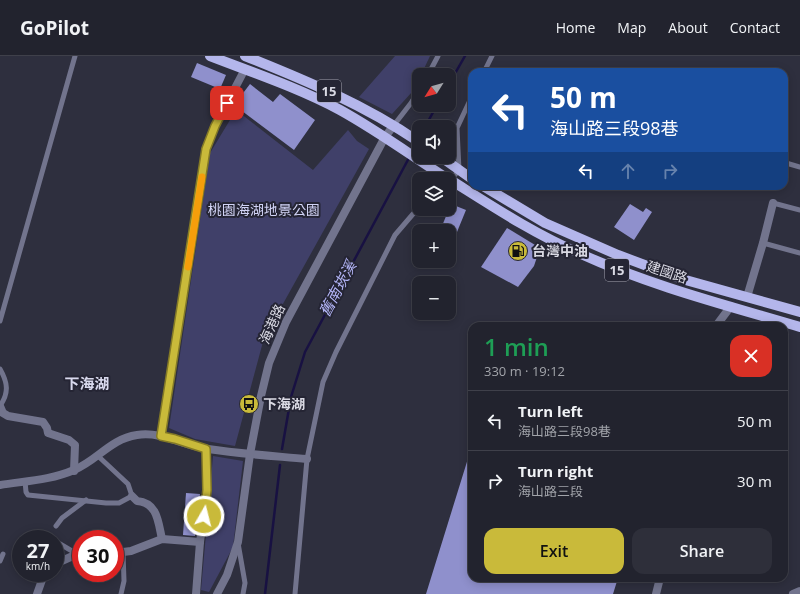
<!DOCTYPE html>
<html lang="en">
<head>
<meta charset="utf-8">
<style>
  body { margin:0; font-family:"Open Sans","Noto Sans TC",sans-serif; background:#2e2f3a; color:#f1f3f6; height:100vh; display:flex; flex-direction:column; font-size:15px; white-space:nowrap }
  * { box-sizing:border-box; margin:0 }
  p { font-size:13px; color:#a2a4aa }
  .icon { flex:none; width:22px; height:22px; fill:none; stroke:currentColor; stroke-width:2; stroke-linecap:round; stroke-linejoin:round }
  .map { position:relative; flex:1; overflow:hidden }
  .details { position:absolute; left:468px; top:266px; width:320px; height:260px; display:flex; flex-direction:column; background:#22232e; border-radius:12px; box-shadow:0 2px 10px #0003,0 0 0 1px #3f404a }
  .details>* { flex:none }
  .top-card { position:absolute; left:468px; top:12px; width:320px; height:122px; border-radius:12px; box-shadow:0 2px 10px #0003,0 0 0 1px #3f404a; background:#1a4fa0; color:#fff; overflow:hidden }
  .needle { width:26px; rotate:233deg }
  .buttons { position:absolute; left:412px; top:12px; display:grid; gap:8px }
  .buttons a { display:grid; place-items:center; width:44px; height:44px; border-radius:8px; background:#22232e; box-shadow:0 2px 10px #0003,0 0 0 1px #3f404a; font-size:20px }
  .speed { position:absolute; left:12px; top:474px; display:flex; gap:8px; font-size:20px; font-weight:700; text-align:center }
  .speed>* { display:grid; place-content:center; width:52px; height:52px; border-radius:50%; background:#22232e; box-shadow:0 2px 10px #0003,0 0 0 1px #3f404a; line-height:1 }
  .speed small { font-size:10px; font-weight:400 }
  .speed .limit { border:6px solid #d22; background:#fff; color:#111 }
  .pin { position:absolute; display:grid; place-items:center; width:34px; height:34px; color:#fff; margin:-17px; border-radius:8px; box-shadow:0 2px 6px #0006 }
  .me { position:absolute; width:44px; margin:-22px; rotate:8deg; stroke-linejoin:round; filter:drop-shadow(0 0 3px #0008) }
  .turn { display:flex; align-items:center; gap:14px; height:84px; padding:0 16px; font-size:18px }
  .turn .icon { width:52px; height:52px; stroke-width:2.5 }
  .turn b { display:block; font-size:28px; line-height:34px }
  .lanes { display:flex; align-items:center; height:38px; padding:0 16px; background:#0003; justify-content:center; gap:20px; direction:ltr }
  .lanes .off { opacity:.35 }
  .round { display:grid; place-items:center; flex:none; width:42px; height:42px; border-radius:12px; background:#2e2f3a }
  .headline { display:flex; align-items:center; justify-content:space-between; height:68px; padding:0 16px }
  h1 { font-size:24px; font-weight:600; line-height:30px; color:#1e9e55 }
  .action { display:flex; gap:8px; margin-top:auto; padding:8px 16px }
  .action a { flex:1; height:46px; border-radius:12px; background:#c9ba3a; color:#111; font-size:16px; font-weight:600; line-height:46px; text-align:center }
  .action a+a { background:#2e2f3a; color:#f1f3f6 }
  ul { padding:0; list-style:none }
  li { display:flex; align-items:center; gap:12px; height:60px; padding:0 16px; border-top:1px solid #3f404a }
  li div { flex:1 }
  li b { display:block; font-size:15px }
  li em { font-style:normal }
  header { display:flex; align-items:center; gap:24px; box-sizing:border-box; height:56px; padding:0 20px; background:#22232e; border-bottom:1px solid #3f404a }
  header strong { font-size:19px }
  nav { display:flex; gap:22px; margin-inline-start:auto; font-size:14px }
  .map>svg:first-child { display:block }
  .green { fill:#404069 }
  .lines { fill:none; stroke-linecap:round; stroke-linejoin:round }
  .stream { stroke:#181142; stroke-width:2.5 }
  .building { fill:#8f90cc }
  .service { stroke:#72748d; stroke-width:5 }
  .minor { stroke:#72748d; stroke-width:8 }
  .tertiary { stroke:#72748d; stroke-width:8 }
  .primary { stroke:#b4b6eb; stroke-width:10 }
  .route-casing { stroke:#837926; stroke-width:10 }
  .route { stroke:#c9ba3a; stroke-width:7 }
  .slow { stroke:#f59e0b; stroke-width:7 }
  .labels { text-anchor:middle; stroke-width:4; stroke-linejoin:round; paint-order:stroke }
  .shield { fill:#252534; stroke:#a3a3ae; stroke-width:1 }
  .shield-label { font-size:13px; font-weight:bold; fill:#d9d9e3 }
  .park-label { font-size:14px; fill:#d1d3f5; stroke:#252534 }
  .poi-label { font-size:14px; font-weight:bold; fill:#d9d9e3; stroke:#252534; text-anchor:start }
  .street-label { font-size:14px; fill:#d9d9e3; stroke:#252534 }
  .water-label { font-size:15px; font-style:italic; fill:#b6b8fb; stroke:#252534 }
  .neighbourhood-label { font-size:15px; font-weight:bold; fill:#d8d9ed; stroke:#252534 }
</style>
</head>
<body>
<header>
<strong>GoPilot</strong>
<nav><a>Home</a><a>Map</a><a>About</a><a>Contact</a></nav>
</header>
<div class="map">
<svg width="800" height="538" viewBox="0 0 800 538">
  <rect width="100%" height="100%" fill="#2e2f3e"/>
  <g class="green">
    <path d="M395,0h35l-9,19h-2l-7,17 -20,22 -33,-17z"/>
    <path d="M236,54l77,60 35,-40 9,11 12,8 -105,189 -29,108 -40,-7 -26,-11 41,-275z"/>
    <path d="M213,400l30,5 -10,86 -24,45 -8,-2z"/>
  </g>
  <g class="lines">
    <g class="stream">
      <path d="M449,28l16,-28"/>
      <path d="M425,71l12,-22"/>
      <path d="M282,393l9,-52 14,-45 105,-196"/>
      <path d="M265,538l15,-129"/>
    </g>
  </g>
  <g class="building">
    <path d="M197,7l29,12 -6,14 -29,-12z"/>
    <path d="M250,28l23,18 7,-8 35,26 -21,30 -60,-45z"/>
    <path d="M451,148l15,6 -9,22 -15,-6z"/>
    <path d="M630,148l13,8 3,-4 6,4 -18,28 -20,-13z"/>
    <path d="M507,172l33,20 -6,18 -16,21 -37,-20z"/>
    <path d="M470,396h2v126h146l-5,16h-187z"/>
    <path d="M186,437l14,1 -5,42 -12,-1z"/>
  </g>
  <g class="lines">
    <g class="service">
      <path d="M484,16l8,-16"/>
      <path d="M428,19l10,-19"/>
      <path d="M394,69l17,-22 8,-13"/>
      <path d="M786,107l14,4"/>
      <path d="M450,125l9,-11 -2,-42 15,-32"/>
      <path d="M773,147l27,7"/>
      <path d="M763,187l37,10"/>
      <path d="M0,265l75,-265"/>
      <path d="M0,313c8,14 9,24 0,37"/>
      <path d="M25,425l1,11 2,3 78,8h13l13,-7 -4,-12 -30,-28"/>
      <path d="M56,470l6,-8 24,-18"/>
      <path d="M55,485l22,13"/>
      <path d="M238,487l7,40 -2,11"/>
      <path d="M0,505l3,-7"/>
      <path d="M121,538l3,-13 -1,-29"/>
      <path d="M295,538l12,-135 16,-77 13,-30 59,-117 24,-28"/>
    </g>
    <g class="minor">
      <path d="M747,241l16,-54 10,-40"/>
      <path d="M716,270l15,-20"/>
      <path d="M0,350l3,7 5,3 35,6 4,6 1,5 21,7 6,5 -1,26"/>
      <path d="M161,380l45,-287 9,-23 30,-57"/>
      <path d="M0,429c25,-4 51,-5 74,-15 24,-10 36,-31 63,-35 25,-4 47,11 71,14 33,5 66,7 99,10"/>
      <path d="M132,440l5,5c21,2 21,21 25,38"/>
      <path d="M115,497l16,-2 31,-12 38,3"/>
      <path d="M55,508l20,-9h6"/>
      <path d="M37,538l5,-14 6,-7"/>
      <path d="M196,538l4,-52 7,-52 -1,-41"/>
      <path d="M656,538l4,-16"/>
      <path d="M793,538l7,-3"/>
    </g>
    <path class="tertiary" d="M217,538l10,-19 11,-33 12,-88 11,-58 8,-33 17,-41 99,-185 9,-12"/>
    <g class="primary">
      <path d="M210,0c44,17 89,32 130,54 38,21 72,46 108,69"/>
      <path d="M245,0c60,24 120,49 174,86"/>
      <path d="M441,101l31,22"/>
      <path d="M449,123c43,27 85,55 132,75 70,32 145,51 219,73"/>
      <path d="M483,130l62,37 73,32 64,24 118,33"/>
    </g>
  </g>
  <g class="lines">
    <defs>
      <path id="route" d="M204,460l3,-26 -1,-41 -31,-10 -14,-3 45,-287 9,-23 12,-23"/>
    </defs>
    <use href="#route" class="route-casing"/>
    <use href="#route" class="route"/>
    <path class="slow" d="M188,211l14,-90"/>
  </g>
  <defs>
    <symbol id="fuel-disc" viewBox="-11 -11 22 22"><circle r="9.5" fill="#c9ba3a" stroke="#252534"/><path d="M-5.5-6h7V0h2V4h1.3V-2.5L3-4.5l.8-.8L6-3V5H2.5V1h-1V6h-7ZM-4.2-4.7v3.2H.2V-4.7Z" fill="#111"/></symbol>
    <symbol id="bus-disc" viewBox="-11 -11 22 22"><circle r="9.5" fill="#c9ba3a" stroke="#252534"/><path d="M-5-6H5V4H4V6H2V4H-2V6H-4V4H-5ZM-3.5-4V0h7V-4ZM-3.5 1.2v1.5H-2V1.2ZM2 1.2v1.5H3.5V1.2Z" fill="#111"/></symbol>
  </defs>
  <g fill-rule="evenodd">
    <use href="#fuel-disc" x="507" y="184" width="22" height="22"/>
    <use href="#bus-disc" x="238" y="337" width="22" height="22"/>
  </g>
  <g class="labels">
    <g class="shield">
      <rect x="317" y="24" width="24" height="22" rx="3"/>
      <rect x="605" y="203" width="24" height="22" rx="3"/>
    </g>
    <g class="shield-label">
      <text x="329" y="40">15</text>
      <text x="617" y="219">15</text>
    </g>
    <g class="park-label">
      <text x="264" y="159">桃園海湖地景公園</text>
    </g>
    <g class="poi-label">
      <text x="532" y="200">台灣中油</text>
      <text x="263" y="353">下海湖</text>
    </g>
    <g class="street-label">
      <text transform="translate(667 216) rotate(18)" y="5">建國路</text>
      <text transform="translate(272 268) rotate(-66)" y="5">海港路</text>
    </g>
    <g class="water-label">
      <text transform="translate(338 233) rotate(-62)" y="5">舊南崁溪</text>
    </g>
    <g class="neighbourhood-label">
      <text x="87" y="333">下海湖</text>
    </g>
  </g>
</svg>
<div class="buttons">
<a><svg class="needle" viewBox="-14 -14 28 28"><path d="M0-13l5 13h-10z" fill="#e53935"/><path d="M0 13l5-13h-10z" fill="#a2a4aa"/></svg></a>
<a><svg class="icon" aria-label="sound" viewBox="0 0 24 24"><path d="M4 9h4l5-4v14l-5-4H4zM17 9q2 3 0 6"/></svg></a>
<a><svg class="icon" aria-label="layers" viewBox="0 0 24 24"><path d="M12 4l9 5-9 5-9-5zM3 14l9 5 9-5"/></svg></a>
<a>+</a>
<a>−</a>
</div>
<div class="speed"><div>27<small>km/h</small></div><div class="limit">30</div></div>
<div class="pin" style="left:227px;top:47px;background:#d93025"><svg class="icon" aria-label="arrive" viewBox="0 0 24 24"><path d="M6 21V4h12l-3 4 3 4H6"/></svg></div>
<svg class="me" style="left:204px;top:460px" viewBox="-20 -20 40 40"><circle r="17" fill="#c9ba3a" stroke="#fff" stroke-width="3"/><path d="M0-11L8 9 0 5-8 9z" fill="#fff"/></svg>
<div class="top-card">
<div class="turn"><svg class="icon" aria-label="left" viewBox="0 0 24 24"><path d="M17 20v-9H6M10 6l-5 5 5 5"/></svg><div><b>50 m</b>海山路三段98巷</div></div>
<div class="lanes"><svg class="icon" aria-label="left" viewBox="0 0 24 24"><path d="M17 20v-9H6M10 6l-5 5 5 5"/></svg><svg class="icon off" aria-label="ahead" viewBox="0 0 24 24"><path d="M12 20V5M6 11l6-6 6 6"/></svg><svg class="icon off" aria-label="right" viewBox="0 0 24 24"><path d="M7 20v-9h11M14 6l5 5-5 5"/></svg></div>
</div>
<section class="details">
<div class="headline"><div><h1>1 min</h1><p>330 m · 19:12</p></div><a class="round" style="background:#d93025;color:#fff"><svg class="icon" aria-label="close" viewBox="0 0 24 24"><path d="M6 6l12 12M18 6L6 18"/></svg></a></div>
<ul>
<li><svg class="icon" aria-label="left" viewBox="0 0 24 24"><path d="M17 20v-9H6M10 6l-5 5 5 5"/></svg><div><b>Turn left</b><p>海山路三段98巷</p></div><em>50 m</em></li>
<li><svg class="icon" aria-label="right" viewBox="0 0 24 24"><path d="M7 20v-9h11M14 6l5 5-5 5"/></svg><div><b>Turn right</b><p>海山路三段</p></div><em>30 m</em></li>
</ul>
<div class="action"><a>Exit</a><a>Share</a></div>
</section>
</div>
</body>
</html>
